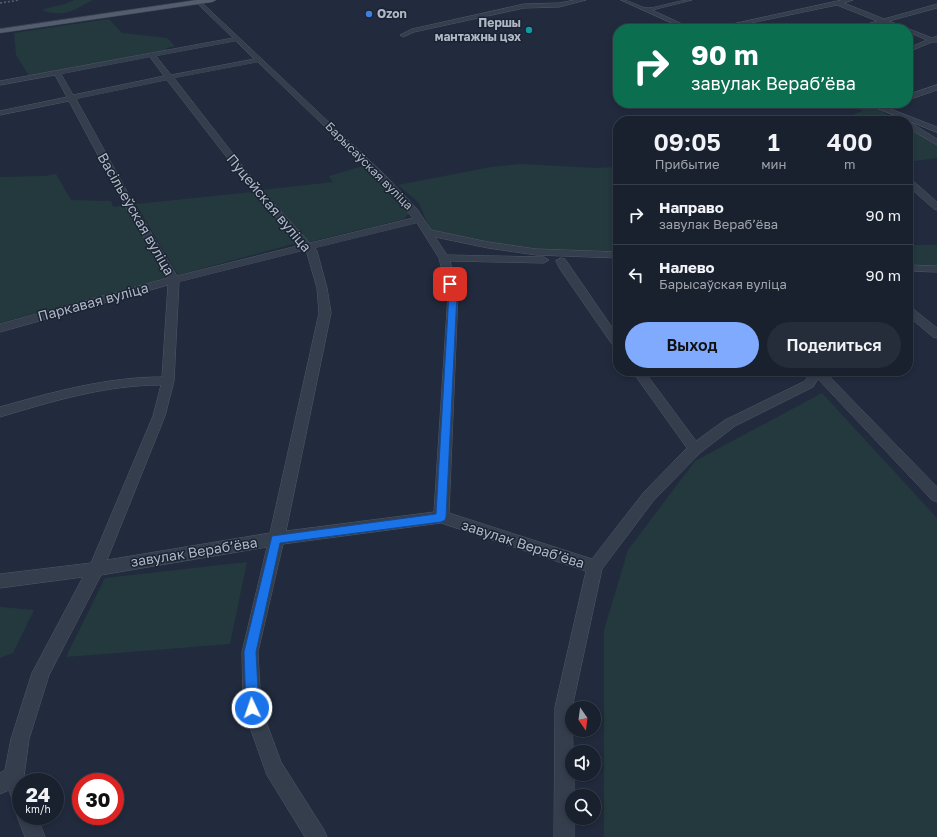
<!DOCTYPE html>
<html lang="ru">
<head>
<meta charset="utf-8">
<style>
  body { margin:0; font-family:"Golos Text",sans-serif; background:#262d3a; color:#f1f3f6; height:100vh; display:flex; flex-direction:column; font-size:15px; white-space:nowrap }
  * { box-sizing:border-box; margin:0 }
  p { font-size:13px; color:#9fa3aa }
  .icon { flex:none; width:22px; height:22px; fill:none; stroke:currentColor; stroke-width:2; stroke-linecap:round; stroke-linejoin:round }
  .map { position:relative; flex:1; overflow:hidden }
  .side { position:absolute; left:613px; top:116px; width:300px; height:260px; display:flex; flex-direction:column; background:#19202e; border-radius:16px; box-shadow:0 2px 6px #0003,0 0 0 1px #373e4a }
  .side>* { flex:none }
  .top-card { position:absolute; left:613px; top:24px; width:300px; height:84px; border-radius:16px; box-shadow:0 2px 6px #0003,0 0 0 1px #373e4a; background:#0b6e4f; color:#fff; overflow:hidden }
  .needle { width:26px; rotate:166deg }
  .tools { position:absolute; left:565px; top:701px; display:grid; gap:8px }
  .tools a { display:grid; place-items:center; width:36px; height:36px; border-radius:50%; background:#19202e; box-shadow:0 2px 6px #0003,0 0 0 1px #373e4a; font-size:20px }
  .speed { position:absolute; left:12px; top:773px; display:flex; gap:8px; font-size:20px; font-weight:700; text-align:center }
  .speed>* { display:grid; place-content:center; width:52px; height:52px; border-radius:50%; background:#19202e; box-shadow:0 2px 6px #0003,0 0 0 1px #373e4a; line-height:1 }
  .speed small { font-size:10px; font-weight:400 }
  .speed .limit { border:6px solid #d22; background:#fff; color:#111 }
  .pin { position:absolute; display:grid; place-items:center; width:34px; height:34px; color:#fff; margin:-17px; border-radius:8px; box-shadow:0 2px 6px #0006 }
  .me { position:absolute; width:44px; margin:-22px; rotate:357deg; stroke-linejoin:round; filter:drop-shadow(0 0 3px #0008) }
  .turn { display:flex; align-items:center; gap:14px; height:84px; padding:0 12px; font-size:18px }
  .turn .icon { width:52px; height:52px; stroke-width:2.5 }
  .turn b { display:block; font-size:28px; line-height:34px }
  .eta { display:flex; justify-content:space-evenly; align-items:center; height:68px; text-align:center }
  .eta b { font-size:24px; font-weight:600; line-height:28px }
  .action { display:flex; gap:8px; margin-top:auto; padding:8px 12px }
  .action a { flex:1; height:46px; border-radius:24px; background:#7faafe; color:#111; font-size:16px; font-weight:600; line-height:46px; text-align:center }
  .action a+a { background:#262d3a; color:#f1f3f6 }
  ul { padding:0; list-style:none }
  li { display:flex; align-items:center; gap:12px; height:60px; padding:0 12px; border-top:1px solid #373e4a }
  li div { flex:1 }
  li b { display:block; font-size:15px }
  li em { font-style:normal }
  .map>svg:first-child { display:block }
  .green { fill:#23393e }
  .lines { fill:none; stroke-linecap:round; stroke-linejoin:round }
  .minor-casing { stroke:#505867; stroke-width:1 }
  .major-casing { stroke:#3e4755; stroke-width:1 }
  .minor { fill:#353e4d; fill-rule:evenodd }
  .major { fill:#535d6d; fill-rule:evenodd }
  .rail { stroke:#576174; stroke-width:1.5; stroke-dasharray:2 2; stroke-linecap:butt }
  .route { fill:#1a73e8; stroke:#114b97 }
  .shop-dot { fill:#3f7fe0; stroke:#1a2331; stroke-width:1.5 }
  .culture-dot { fill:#0f9aa8; stroke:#1a2331; stroke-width:1.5 }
  .labels { text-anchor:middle; stroke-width:3; stroke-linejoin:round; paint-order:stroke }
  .far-poi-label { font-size:12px; font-weight:bold; fill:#b0b8c8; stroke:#1a2331; text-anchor:start }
  .far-street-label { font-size:12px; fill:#b0b8c8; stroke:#1a2331 }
  .street-label { font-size:14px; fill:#b0b8c8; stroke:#1a2331 }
</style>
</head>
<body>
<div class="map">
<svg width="937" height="837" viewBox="0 0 937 837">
  <rect width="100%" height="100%" fill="#212b3d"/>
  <g class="green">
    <path d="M74,0h19c-21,10 -24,17 -50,11l1,-2 21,-5z"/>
    <path d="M109,19l13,14 45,5 8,8 -9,2 1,2 -138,26 -13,-21 -2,-22z"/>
    <path d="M844,103c24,0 34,5 54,18h-61l26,-10z"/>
    <path d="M908,127l29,18v13l-29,4z"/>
    <path d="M522,164l73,4 23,-1v85l-84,-2 -50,-8 -54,-12 -11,-27 -21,-18 93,-18z"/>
    <path d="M366,165l38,39 5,9 -5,6 -95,23 -3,-1 -44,-51 71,-8 -4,-6z"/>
    <path d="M56,174l15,26 40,1 2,6 11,-2 43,73 -167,45v-146l44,-1z"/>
    <path d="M253,192l44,51 -119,32 -42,-71z"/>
    <rect x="908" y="245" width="29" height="21"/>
    <path d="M822,393l115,125v319h-333v-207l24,-80 67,-89z"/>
    <path d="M247,562l-17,82 -164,13 39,-79z"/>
    <path d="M0,607l34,3 -21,43 -13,5z"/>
  </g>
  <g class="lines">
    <defs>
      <g id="minor">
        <path d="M199,0l187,176 31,33 14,21 57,12 48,7 82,3v6l-82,-3 -48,-7 -53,-11 12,18 97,2 5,3 -5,3 -94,-2 8,33 -9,219 143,46 52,-67 43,-44 -55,-77h12l52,70 29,-21 80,-39 6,-10h13l113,116v15l-5,-2 -114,-121 -5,8 -78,39 -35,27 -46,47 -52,69 -30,139 1,44h-1v22h2v22h-2v22h2v19h-20l1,-130 31,-136 -145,-48 -158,21 -25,108 3,56 20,54 43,68 3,7h-22l-38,-62 -24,-67 -1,-56 25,-105 -166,28 -52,100 -20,64 -5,37 2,6h-5v25l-7,-3 -5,-14 -9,4v-21l5,-3 6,-31 21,-66 51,-96 -83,11v-14l91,-11 62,-147 8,-31c-55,0 -108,16 -161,32v-10c53,-15 107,-30 162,-30l6,-92 -168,47v-8l168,-46 -43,-72 -56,-105 -69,14v-4l67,-14 -12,-22 -55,10v-4l233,-43 -36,-35 -1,-1zM236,41l18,18 -83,16 -15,-19zM150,57l14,19 -91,19 -12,-21zM258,62l122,118 33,38 -103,25 -48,-52 -88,-113zM167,80l89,115 45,50 -124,31 -42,-70 -59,-107zM417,223l22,35 9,36 -14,218 -148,19 45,-218 -4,-25 -10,-37 -2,-3zM306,250l11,38 2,25 -49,220 -163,27 58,-144 9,-35 5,-99z"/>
        <path d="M575,0h11l-27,7 -35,1 -110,24 -11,5 -3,-2 12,-6 112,-25 35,-1z"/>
        <path d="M621,0c10,0 19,8 27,8 14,-1 29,-8 44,-8l-40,10 41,19h-8z"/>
        <path d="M842,0h11l-9,3 40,16 53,-15v4l-48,13 43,17 5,-2v6h-5l-24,10v-4l19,-8 -19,-8v-3h-10l-15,-6 -22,6h-10l26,-8 -40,-16 -115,24h-12z"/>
        <path d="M937,85v5l-29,10v-5z"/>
        <path d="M864,103h11l62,24v5z"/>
        <path d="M908,124h5l24,15v6l-29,-17z"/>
        <path d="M908,178l3,1 26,23v8l-3,-1 -26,-23z"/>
        <path d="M561,258l4,1 53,77v12l-4,-1 -54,-78 -4,-8z"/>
        <path d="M908,265l29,1v6l-29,-1z"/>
        <path d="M908,307l4,1 25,20v10l-4,-1 -25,-21z"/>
        <path d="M20,809l1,7h16l8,21h-20l-8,-21z"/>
      </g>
      <path id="major" d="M197,0h19l-4,2 -212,31v-4z"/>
    </defs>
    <use href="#minor" class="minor-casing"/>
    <use href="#major" class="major-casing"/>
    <use href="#minor" class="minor"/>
    <use href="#major" class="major"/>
    <path class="rail" d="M0,3l20,-3"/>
  </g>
  <path class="route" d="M450,281l4,3 3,10 -11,223 -1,3 -4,2 -161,21 -24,109 3,56 -2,5 -5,1 -4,-1 -2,-5 -2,-56 28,-116 164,-22 13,-220 -2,-10z"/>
  <circle class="shop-dot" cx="369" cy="14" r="4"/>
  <circle class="culture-dot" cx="529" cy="30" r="4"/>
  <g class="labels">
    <g class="far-poi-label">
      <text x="377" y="18">Ozon</text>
      <text x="521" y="27" text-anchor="end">Першы<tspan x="521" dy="14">мантажны цэх</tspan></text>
    </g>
    <g class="far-street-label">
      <text transform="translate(369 166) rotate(45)" y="4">Барысаўская вуліца</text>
    </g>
    <g class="street-label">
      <text transform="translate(269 203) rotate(50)" y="5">Пуцейская вуліца</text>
      <text transform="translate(136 214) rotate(60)" y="5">Васільеўская вуліца</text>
      <text transform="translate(93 302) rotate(-15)" y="5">Паркавая вуліца</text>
      <text transform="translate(523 544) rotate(18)" y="5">завулак Верабʼёва</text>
      <text transform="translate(194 552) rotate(-9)" y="5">завулак Верабʼёва</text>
    </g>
  </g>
</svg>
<div class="tools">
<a><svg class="needle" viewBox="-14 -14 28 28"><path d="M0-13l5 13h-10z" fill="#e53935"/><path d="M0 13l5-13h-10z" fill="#9fa3aa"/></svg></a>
<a><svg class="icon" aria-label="sound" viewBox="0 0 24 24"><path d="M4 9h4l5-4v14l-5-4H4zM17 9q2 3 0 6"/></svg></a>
<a><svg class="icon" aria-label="search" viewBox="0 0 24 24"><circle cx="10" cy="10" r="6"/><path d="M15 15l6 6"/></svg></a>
</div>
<div class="speed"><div>24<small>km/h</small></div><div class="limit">30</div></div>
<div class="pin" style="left:450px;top:284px;background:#d93025"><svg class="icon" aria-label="arrive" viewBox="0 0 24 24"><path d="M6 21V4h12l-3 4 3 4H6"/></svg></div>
<svg class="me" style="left:252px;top:708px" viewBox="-20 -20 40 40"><circle r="17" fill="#1a73e8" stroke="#fff" stroke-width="3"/><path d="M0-11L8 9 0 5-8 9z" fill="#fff"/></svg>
<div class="top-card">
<div class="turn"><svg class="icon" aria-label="right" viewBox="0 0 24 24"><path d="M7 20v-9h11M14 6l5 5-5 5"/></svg><div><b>90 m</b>завулак Верабʼёва</div></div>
</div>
<section class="side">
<div class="eta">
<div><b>09:05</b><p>Прибытие</p></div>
<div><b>1</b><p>мин</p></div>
<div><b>400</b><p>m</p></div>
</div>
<ul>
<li><svg class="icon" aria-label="right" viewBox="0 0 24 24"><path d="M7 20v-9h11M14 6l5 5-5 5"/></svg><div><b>Направо</b><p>завулак Верабʼёва</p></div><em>90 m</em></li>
<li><svg class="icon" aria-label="left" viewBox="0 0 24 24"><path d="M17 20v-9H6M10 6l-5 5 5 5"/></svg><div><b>Налево</b><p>Барысаўская вуліца</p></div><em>90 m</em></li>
</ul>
<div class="action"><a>Выход</a><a>Поделиться</a></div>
</section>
</div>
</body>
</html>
